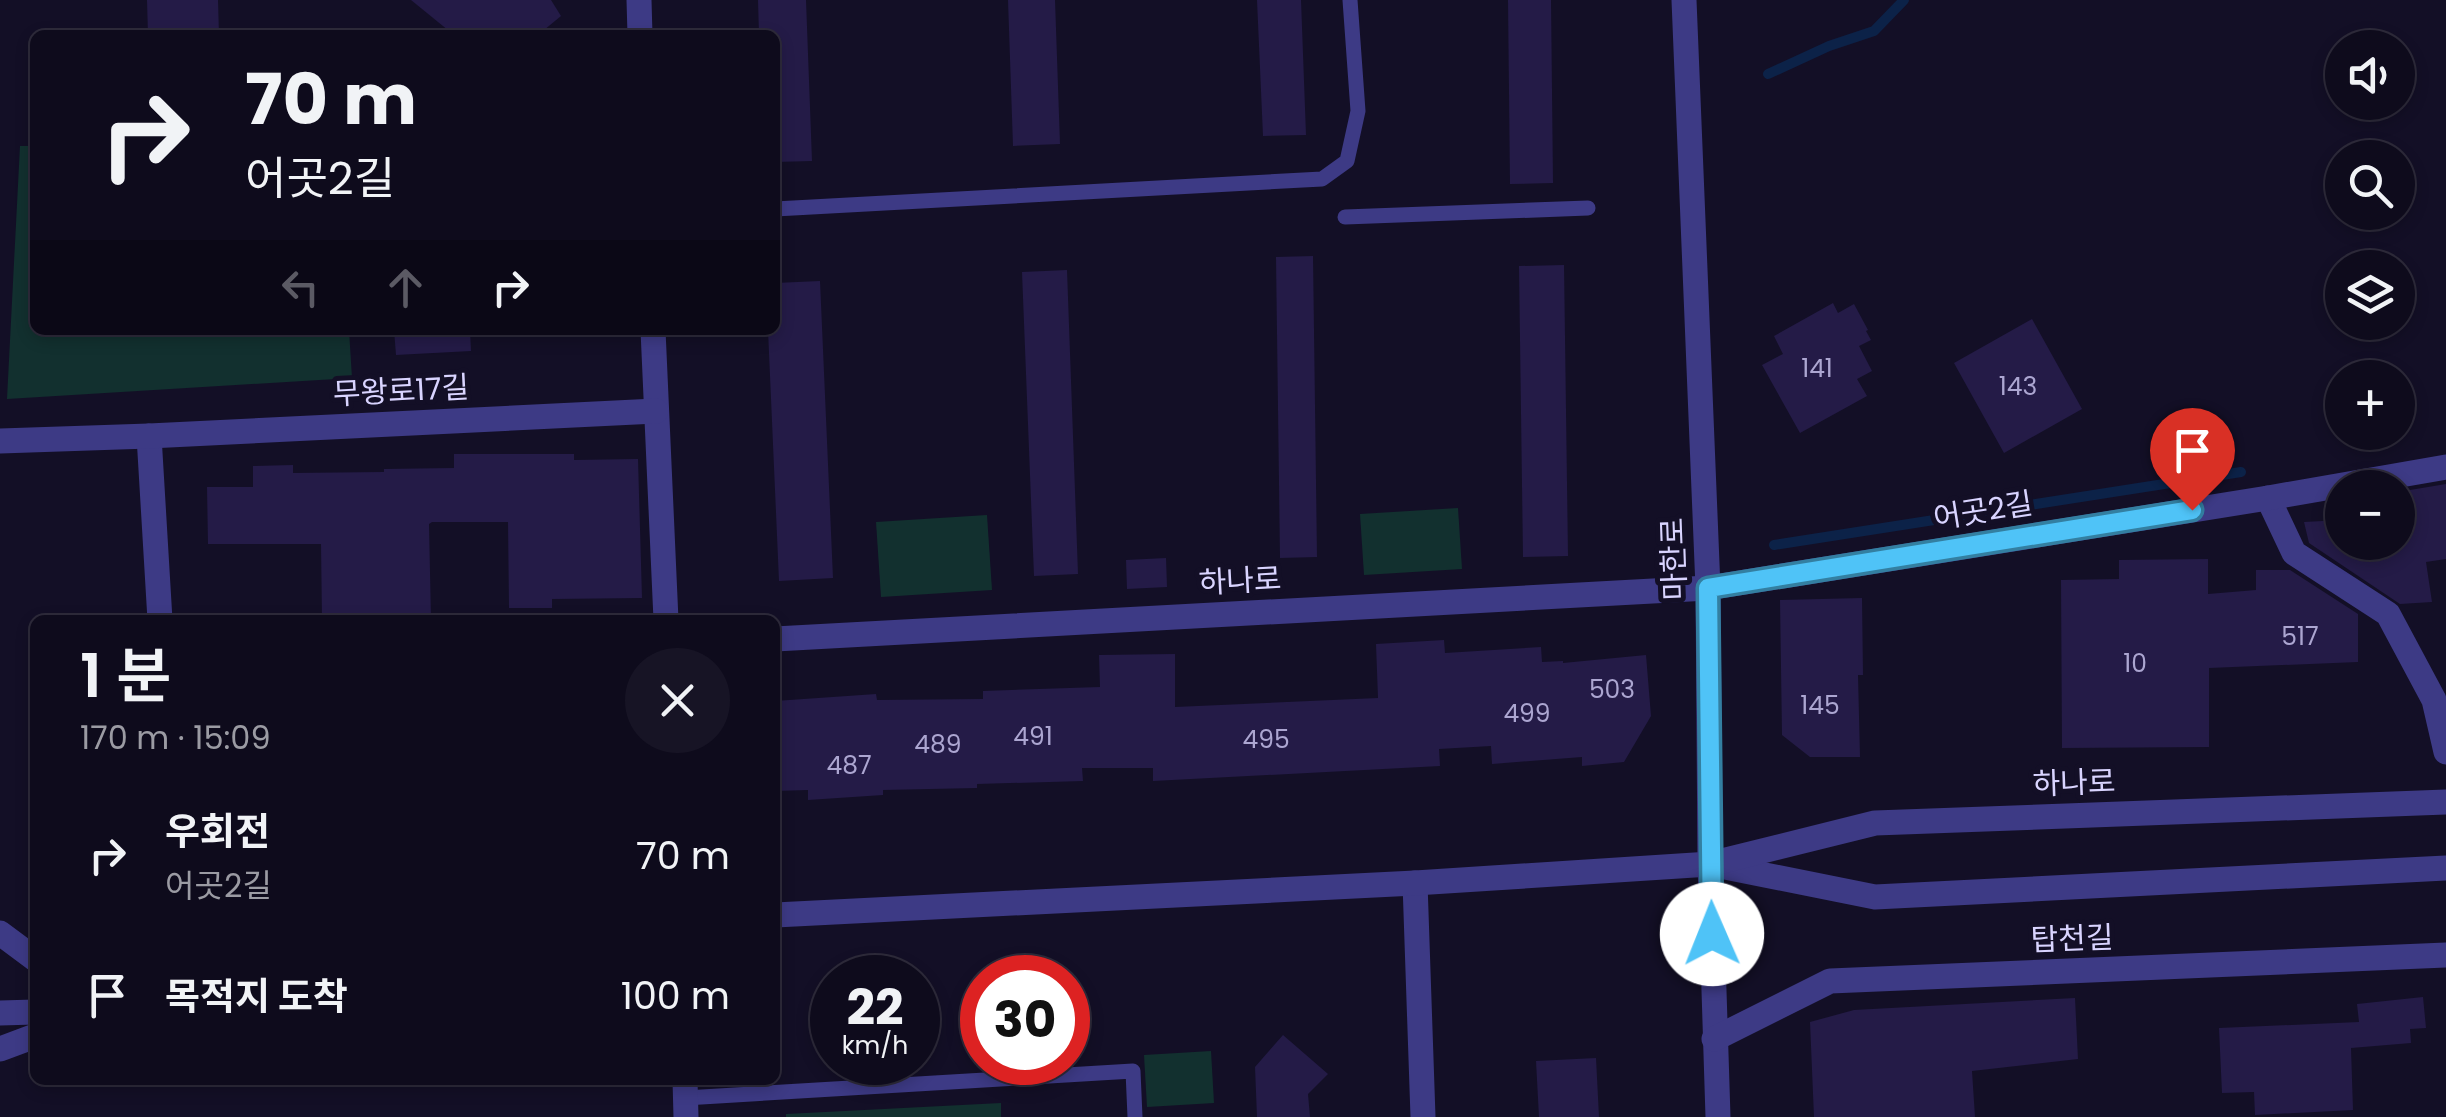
<!DOCTYPE html>
<html lang="ko">
<head>
<meta charset="utf-8">
<style>
  body { margin:0; font-family:Poppins,"Noto Sans KR",sans-serif; background:#171425; color:#f1f3f6; height:100vh; display:flex; flex-direction:column; font-size:38px; white-space:nowrap }
  * { box-sizing:border-box; margin:0 }
  p { font-size:32px; color:#9b9ba3 }
  .icon { flex:none; width:55px; height:55px; fill:none; stroke:currentColor; stroke-width:2; stroke-linecap:round; stroke-linejoin:round }
  .map { position:relative; flex:1; overflow:hidden }
  .details { position:absolute; left:30px; top:615px; width:750px; height:470px; display:flex; flex-direction:column; background:#0e0b1c; border-radius:15px; box-shadow:0 5px 15px #0003,0 0 0 2px #2e2b3b }
  .details>* { flex:none }
  .banner { position:absolute; left:30px; top:30px; width:750px; height:305px; border-radius:15px; box-shadow:0 5px 15px #0003,0 0 0 2px #2e2b3b; background:#0e0b1c; color:#f1f3f6; overflow:hidden }
  .fabs { position:absolute; left:2325px; top:30px; display:grid; gap:20px }
  .fabs a { display:grid; place-items:center; width:90px; height:90px; border-radius:50%; background:#0e0b1c; box-shadow:0 5px 15px #0003,0 0 0 2px #2e2b3b; font-size:50px }
  .speed { position:absolute; left:810px; top:955px; display:flex; gap:20px; font-size:50px; font-weight:700; text-align:center }
  .speed>* { display:grid; place-content:center; width:130px; height:130px; border-radius:50%; background:#0e0b1c; box-shadow:0 5px 15px #0003,0 0 0 2px #2e2b3b; line-height:1 }
  .speed small { font-size:25px; font-weight:400 }
  .speed .limit { border:15px solid #d22; background:#fff; color:#111 }
  .pin { position:absolute; display:grid; place-items:center; width:85px; height:85px; color:#fff; margin:-102px -42px; border-radius:50% 50% 50% 0; rotate:-45deg; box-shadow:0 0 10px #0007 }
  .pin .icon { rotate:45deg }
  .me { position:absolute; width:110px; margin:-55px; rotate:359deg; stroke-linejoin:round; filter:drop-shadow(0 0 8px #0008) }
  .turn { display:flex; align-items:center; gap:35px; height:210px; padding:0 50px; font-size:45px }
  .turn .icon { width:130px; height:130px; stroke-width:2.5 }
  .turn b { display:block; font-size:70px; line-height:85px }
  .lanes { display:flex; align-items:center; height:95px; padding:0 50px; background:#0003; justify-content:center; gap:50px; direction:ltr }
  .lanes .off { opacity:.35 }
  .round { display:grid; place-items:center; flex:none; width:105px; height:105px; border-radius:52px; background:#171425 }
  .overview { display:flex; align-items:center; justify-content:space-between; height:170px; padding:0 50px }
  h1 { font-size:60px; font-weight:600; line-height:75px }
  ul { padding:0; list-style:none }
  li { display:flex; align-items:center; gap:30px; height:140px; padding:0 50px }
  li div { flex:1 }
  li b { display:block; font-size:38px }
  li em { font-style:normal }
  .map>svg:first-child { display:block }
  .green { fill:#12302f }
  .lines { fill:none; stroke-linecap:round; stroke-linejoin:round }
  .stream { stroke:#0c2248; stroke-width:10 }
  .building { fill:#241b47 }
  .service { stroke:#3d3a85; stroke-width:15 }
  .minor { stroke:#3d3a85; stroke-width:25 }
  .tertiary { stroke:#3d3a85; stroke-width:25 }
  .route-casing { stroke:#337fa1; stroke-width:25 }
  .route { stroke:#4fc3f7; stroke-width:18 }
  .labels { text-anchor:middle; stroke-width:10; stroke-linejoin:round; paint-order:stroke }
  .number-label { font-size:25px; fill:#aca6d1 }
  .street-label { font-size:30px; fill:#d9d4ff; stroke:#130f26 }
</style>
</head>
<body>
<div class="map">
<svg width="2446" height="1117" viewBox="0 0 2446 1117">
  <rect width="100%" height="100%" fill="#130f26"/>
  <g class="green">
    <path d="M20,146h15v184h314l3,48 -345,21z"/>
    <path d="M1458,508l4,61 -98,6 -4,-61z"/>
    <path d="M987,515l5,75 -111,7 -5,-75z"/>
    <path d="M1211,1051l3,52 -67,4 -3,-52z"/>
    <path d="M1001,1103v14h-215v-3z"/>
  </g>
  <g class="lines">
    <g class="stream">
      <path d="M1768,74l61,-28 45,-15 30,-31"/>
      <path d="M1774,545l467,-73"/>
    </g>
  </g>
  <g class="building">
    <path d="M147,0h71l1,35h-71z"/>
    <path d="M411,0h140l10,16 -23,19h-84z"/>
    <path d="M758,0h48l6,161 -37,1v-127h-16z"/>
    <path d="M1008,0h47l5,144 -47,2z"/>
    <path d="M1257,0h44l5,135 -43,1z"/>
    <path d="M1508,0h43l2,183 -43,1z"/>
    <path d="M1313,256l4,301 -37,1 -4,-301z"/>
    <path d="M1564,265l4,291 -45,1 -4,-291z"/>
    <path d="M1067,270l11,304 -44,2 -12,-304z"/>
    <path d="M820,281l13,297 -54,3 -11,-251h7v-47z"/>
    <path d="M1833,303l5,10 16,-9 14,26 -2,1 5,9 -12,6 13,25 -15,8 10,17 -67,37 -38,-68 21,-11 -9,-18z"/>
    <path d="M2032,319l50,90 -78,44 -50,-90z"/>
    <path d="M394,330h76l1,21 -75,4z"/>
    <path d="M454,454h120v6l64,-1 4,139 -90,1v9h-43l-1,-86h-76l-3,2 2,96h-109l-1,-76h-113l-1,-57h46v-21l40,-1v8l91,-1v-3l70,-1z"/>
    <path d="M2446,484v75l-20,3 6,40 -32,2 -91,-61 -5,-21 38,-2v24l56,-2v-50z"/>
    <path d="M1166,558l1,29 -40,2 -1,-29z"/>
    <path d="M2208,559v35l48,-4v-20h34l68,44v48l-149,6v79l-147,1 -1,-168 58,-1v-19z"/>
    <path d="M1862,598l1,77h-5l2,82h-50l-28,-22 -2,-135z"/>
    <path d="M1444,640l1,13 96,-6 1,15 21,-1v2l83,-8 5,61 -27,46 -42,4v-9l-90,7 -1,-18 -52,3 1,17 -287,15v-13h-71l1,13 -106,3v4l-94,2v5l-75,5v-10l-33,1v-90l101,-7 1,6 106,-1v-8l117,-4 -1,-32 76,-1v53l203,-9 -2,-54z"/>
    <path d="M2423,997l3,31 -16,1 1,14 -60,5 2,62 -98,5 -1,-23 -32,1 -3,-65 140,-6 -2,-18z"/>
    <path d="M2075,998l3,61 -106,12 3,46h-161l-4,-95 44,-12z"/>
    <path d="M1283,1035l45,39 -20,20 2,23h-53l-2,-50z"/>
    <path d="M1596,1058l3,59h-60l-3,-56z"/>
  </g>
  <g class="lines">
    <g class="service">
      <path d="M775,209l547,-30 25,-18 11,-50 -8,-111"/>
      <path d="M1345,217l243,-9"/>
      <path d="M685,1098l448,-27 2,46"/>
    </g>
    <g class="minor">
      <path d="M639,0l1,35"/>
      <path d="M653,330l13,290"/>
      <path d="M149,436l11,184"/>
      <path d="M0,441l149,-5 507,-25"/>
      <path d="M2268,498l26,55 94,61 46,86 12,52"/>
      <path d="M775,639l933,-51 560,-90 178,-31"/>
      <path d="M1710,864l8,253"/>
      <path d="M1415,883l8,234"/>
      <path d="M1714,1039l116,-58 616,-26"/>
      <path d="M685,1080l1,37"/>
    </g>
    <g class="tertiary">
      <path d="M1684,0l24,588 2,276"/>
      <path d="M1720,866l155,31 571,-29"/>
      <path d="M775,915l640,-32 295,-19 165,-41 571,-21"/>
      <path d="M0,933l35,26"/>
      <path d="M0,1013l35,-1"/>
      <path d="M0,1049l35,-13"/>
    </g>
  </g>
  <g class="lines">
    <defs>
      <path id="route" d="M1712,934l-4,-346 484,-78"/>
    </defs>
    <use href="#route" class="route-casing"/>
    <use href="#route" class="route"/>
  </g>
  <g class="labels">
    <g class="number-label">
      <text x="1817" y="377">141</text>
      <text x="2018" y="395">143</text>
      <text x="2300" y="645">517</text>
      <text x="2135" y="672">10</text>
      <text x="1612" y="698">503</text>
      <text x="1820" y="714">145</text>
      <text x="1527" y="722">499</text>
      <text x="1033" y="745">491</text>
      <text x="1266" y="748">495</text>
      <text x="938" y="753">489</text>
      <text x="849" y="774">487</text>
    </g>
    <g class="street-label">
      <text transform="translate(401 391) rotate(-3)" y="10">무왕로17길</text>
      <text transform="translate(1983 511) rotate(-9)" y="10">어곳2길</text>
      <text transform="translate(1674 559) rotate(-92)" y="10">마한로</text>
      <text transform="translate(1240 581) rotate(-3)" y="10">하나로</text>
      <text transform="translate(2074 783) rotate(-2)" y="10">하나로</text>
      <text transform="translate(2072 939) rotate(-2)" y="10">탑천길</text>
    </g>
  </g>
</svg>
<div class="fabs">
<a><svg class="icon" aria-label="sound" viewBox="0 0 24 24"><path d="M4 9h4l5-4v14l-5-4H4zM17 9q2 3 0 6"/></svg></a>
<a><svg class="icon" aria-label="search" viewBox="0 0 24 24"><circle cx="10" cy="10" r="6"/><path d="M15 15l6 6"/></svg></a>
<a><svg class="icon" aria-label="layers" viewBox="0 0 24 24"><path d="M12 4l9 5-9 5-9-5zM3 14l9 5 9-5"/></svg></a>
<a>+</a>
<a>−</a>
</div>
<div class="speed"><div>22<small>km/h</small></div><div class="limit">30</div></div>
<div class="pin" style="left:2192px;top:510px;background:#d93025"><svg class="icon" aria-label="arrive" viewBox="0 0 24 24"><path d="M6 21V4h12l-3 4 3 4H6"/></svg></div>
<svg class="me" style="left:1712px;top:934px" viewBox="-20 -20 40 40"><circle r="19" fill="#fff"/><path d="M0-13L10 11 0 6-10 11z" fill="#4fc3f7"/></svg>
<div class="banner">
<div class="turn"><svg class="icon" aria-label="right" viewBox="0 0 24 24"><path d="M7 20v-9h11M14 6l5 5-5 5"/></svg><div><b>70 m</b>어곳2길</div></div>
<div class="lanes"><svg class="icon off" aria-label="left" viewBox="0 0 24 24"><path d="M17 20v-9H6M10 6l-5 5 5 5"/></svg><svg class="icon off" aria-label="ahead" viewBox="0 0 24 24"><path d="M12 20V5M6 11l6-6 6 6"/></svg><svg class="icon" aria-label="right" viewBox="0 0 24 24"><path d="M7 20v-9h11M14 6l5 5-5 5"/></svg></div>
</div>
<section class="details">
<div class="overview"><div><h1>1 분</h1><p>170 m · 15:09</p></div><a class="round"><svg class="icon" aria-label="close" viewBox="0 0 24 24"><path d="M6 6l12 12M18 6L6 18"/></svg></a></div>
<ul>
<li><svg class="icon" aria-label="right" viewBox="0 0 24 24"><path d="M7 20v-9h11M14 6l5 5-5 5"/></svg><div><b>우회전</b><p>어곳2길</p></div><em>70 m</em></li>
<li><svg class="icon" aria-label="arrive" viewBox="0 0 24 24"><path d="M6 21V4h12l-3 4 3 4H6"/></svg><div><b>목적지 도착</b></div><em>100 m</em></li>
</ul>
</section>
</div>
</body>
</html>
